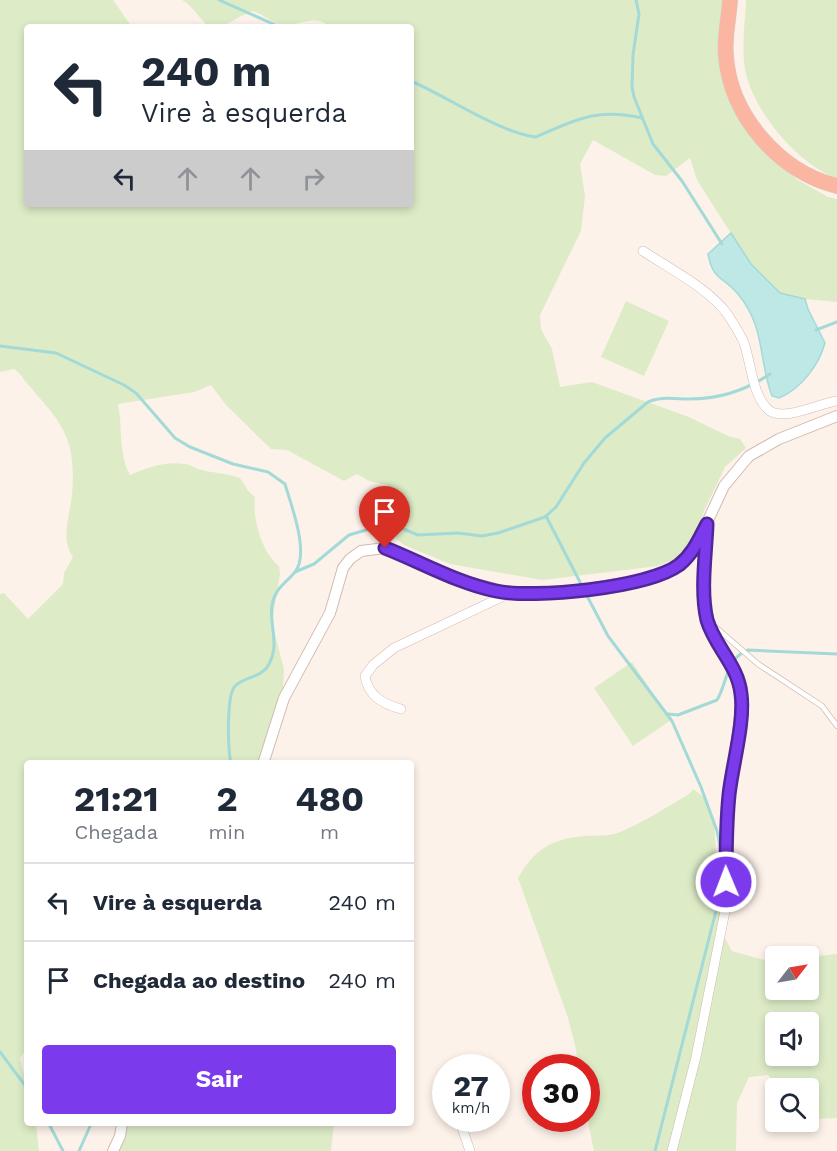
<!DOCTYPE html>
<html lang="pt">
<head>
<meta charset="utf-8">
<style>
  body { margin:0; font-family:"Work Sans",sans-serif; background:#f6f6f7; color:#1f2937; height:100vh; display:flex; flex-direction:column; font-size:22px; white-space:nowrap }
  * { box-sizing:border-box; margin:0 }
  p { font-size:20px; color:#747a83 }
  .icon { flex:none; width:33px; height:33px; fill:none; stroke:currentColor; stroke-width:2; stroke-linecap:round; stroke-linejoin:round }
  .map { position:relative; flex:1; overflow:hidden }
  .side { position:absolute; left:24px; top:760px; width:390px; height:366px; display:flex; flex-direction:column; background:#fff; border-radius:6px; box-shadow:0 3px 9px #0003 }
  .side>* { flex:none }
  .guide { position:absolute; left:24px; top:24px; width:390px; height:183px; border-radius:6px; box-shadow:0 3px 9px #0003; background:#fff; color:#1f2937; overflow:hidden }
  .needle { width:39px; rotate:59deg }
  .controls { position:absolute; left:765px; top:946px; display:grid; gap:12px }
  .controls a { display:grid; place-items:center; width:54px; height:54px; border-radius:6px; background:#fff; box-shadow:0 3px 9px #0003; font-size:30px }
  .speed { position:absolute; left:432px; top:1054px; display:flex; gap:12px; font-size:30px; font-weight:700; text-align:center }
  .speed>* { display:grid; place-content:center; width:78px; height:78px; border-radius:50%; background:#fff; box-shadow:0 3px 9px #0003; line-height:1 }
  .speed small { font-size:15px; font-weight:400 }
  .speed .limit { border:9px solid #d22; background:#fff; color:#111 }
  .pin { position:absolute; display:grid; place-items:center; width:51px; height:51px; color:#fff; margin:-62px -26px; border-radius:50% 50% 50% 0; rotate:-45deg; box-shadow:0 0 6px #0007 }
  .pin .icon { rotate:45deg }
  .me { position:absolute; width:66px; margin:-33px; rotate:359deg; stroke-linejoin:round; filter:drop-shadow(0 0 4px #0008) }
  .turn { display:flex; align-items:center; gap:21px; height:126px; padding:0 18px; font-size:27px }
  .turn .icon { width:78px; height:78px; stroke-width:2.5 }
  .turn b { display:block; font-size:42px; line-height:51px }
  .lanes { display:flex; align-items:center; height:57px; padding:0 18px; background:#0003; justify-content:center; gap:30px; direction:ltr }
  .lanes .off { opacity:.35 }
  .eta { display:flex; justify-content:space-evenly; align-items:center; height:102px; text-align:center }
  .eta b { font-size:36px; font-weight:700; line-height:42px }
  .cta { display:flex; gap:12px; margin-top:auto; padding:12px 18px }
  .cta a { flex:1; height:69px; border-radius:6px; background:#7c3aed; color:#fff; font-size:24px; font-weight:700; line-height:69px; text-align:center }
  ul { padding:0; list-style:none }
  li { display:flex; align-items:center; gap:18px; height:78px; padding:0 18px; border-top:2px solid #e0e1e3 }
  li div { flex:1 }
  li b { display:block; font-size:22px }
  li em { font-style:normal }
  .map>svg:first-child { display:block }
  .green { fill:#ddecc7; fill-rule:evenodd }
  .water { fill:#bde8e5; stroke:#a3dad7; stroke-width:1.5 }
  .lines { fill:none; stroke-linecap:round; stroke-linejoin:round }
  .stream { stroke:#a3dad7; stroke-width:3 }
  .service-casing { stroke:#d3b9b1; stroke-width:6 }
  .minor-casing { stroke:#d3b9b1; stroke-width:10 }
  .tertiary-casing { stroke:#d3b9b1; stroke-width:12 }
  .trunk-casing { stroke:#d9cfcd; stroke-width:16 }
  .service { stroke:#fff; stroke-width:4.5 }
  .minor { stroke:#fff; stroke-width:9 }
  .tertiary { stroke:#fff; stroke-width:10 }
  .trunk { stroke:#fab6a1; stroke-width:15 }
  .route-casing { stroke:#51269a; stroke-width:15 }
  .route { stroke:#7c3aed; stroke-width:10 }
</style>
</head>
<body>
<div class="map">
<svg width="837" height="1151" viewBox="0 0 837 1151">
  <rect width="100%" height="100%" fill="#fdf2ea"/>
  <g class="green">
    <path d="M0,0h113l19,27h-105v177h384v-177h-80c-19,-15 -31,1 -52,-3 -8,-2 -17,-10 -26,-13 -16,4 -36,27 -51,9 -7,-8 -11,-15 -20,-20h545l2,85 46,74 23,21 30,17 9,2v103l-32,-3 -25,-6 -29,-29 -28,-43 -26,-41 -7,-22 -24,18 -11,-1 -62,-35 -13,24 5,32 -4,35 -41,84 1,14 11,20 8,38 32,-5 97,35 39,19 12,3 6,9 -21,19 -21,44 -10,31 -16,16 -20,8 -116,14 -92,-16 -46,-19 -8,-6 -9,-54 -18,-4 -12,-7 -13,7 -57,-31 -16,-1 -45,-44 -15,-20 -17,7 -76,12c5,24 0,49 12,71 18,-8 35,-14 55,-11 5,0 9,4 13,5 14,4 28,4 42,9l9,14 6,5c-3,21 7,56 24,69l1,8 -8,49 12,46 -1,23 -22,71 -234,1v284l-7,10 7,29v37h9l3,27h-39v-557l4,-1 24,26 35,-35 1,-11 9,-16c-13,-18 -3,-42 -1,-62 5,-60 -12,-73 -46,-113 -4,-5 -6,-9 -12,-13l-14,3z"/>
    <path d="M746,0h91v179c-38,-15 -78,-61 -90,-101 -7,-25 -2,-52 -1,-78z"/>
    <path d="M626,301l43,20 -25,55 -43,-19z"/>
    <path d="M632,662l39,58 -38,26 -39,-58z"/>
    <path d="M693,789l11,8 10,22 4,72 5,44 9,16 36,10 7,-1 1,30h32l1,-33 28,-3v164l-22,1 -6,-4 -1,-26h-29l-11,-14 -19,2 -12,26 -1,48h-142l-7,-34 -1,-49h-8l-2,-19 -8,-31 -50,-140c16,-28 33,-39 66,-42 13,-1 24,1 36,-4 24,-10 47,-25 69,-38zM776,1023h32v33h-32z"/>
    <path d="M122,1124h212l-3,27h-225l5,-4z"/>
  </g>
  <path class="water" d="M731,233l20,31 29,29 25,6 3,10 17,34c-6,22 -24,46 -46,55l-7,-2c-14,-37 -6,-68 -34,-102 -15,-18 -25,-13 -30,-40z"/>
  <g class="lines">
    <g class="stream">
      <path d="M219,0l61,27"/>
      <path d="M636,0l3,14 -6,41 -1,32 2,10 19,47 29,37 40,63"/>
      <path d="M411,81c37,16 87,51 125,56 41,-18 61,-29 106,-19"/>
      <path d="M816,330l21,-8"/>
      <path d="M0,346l56,7 68,32 12,8 39,45 15,9 43,17 35,8 17,12c6,21 25,69 10,88 -10,12 -20,16 -23,33 -3,20 8,39 -3,59 -7,14 -24,12 -34,22 -9,10 -7,64 -4,78"/>
      <path d="M546,516l36,70"/>
      <path d="M295,572l19,-8 35,-29 27,-8 18,-2 24,10 40,-2 24,3 16,-3 47,-16 11,-10 28,-44 21,-25 43,-36c11,-6 29,-3 42,-3 30,0 55,-8 80,-25"/>
      <path d="M585,592l23,44 64,85 29,66 16,44 4,21"/>
      <path d="M668,714l10,1 39,-15c11,-18 8,-41 31,-50l89,4"/>
      <path d="M0,1052l27,36"/>
      <path d="M49,1124l14,27"/>
      <path d="M79,1151l12,-27"/>
      <path d="M655,1151l64,-252 3,-26"/>
    </g>
    <defs>
      <path id="service" d="M713,625l45,39 64,42 15,20"/>
      <g id="minor">
        <path d="M643,251c27,18 67,38 85,64 5,8 12,18 16,28 7,19 8,54 26,68 15,10 50,-8 67,-10"/>
        <path d="M401,709c-18,-5 -33,-13 -36,-33l8,-11 21,-17 116,-55"/>
        <path d="M459,1119l11,32"/>
        <path d="M672,1151l24,-94 31,-156 -2,-57 4,-49 13,-99 -8,-28 -21,-32 -6,-17 -2,-22 2,-71"/>
      </g>
      <g id="tertiary">
        <path d="M263,764l21,-66 46,-85 13,-45 7,-9 11,-8 24,-3 80,33 45,12h56l79,-14 20,-6 23,-17 9,-12 27,-58 25,-30 30,-17 58,-23"/>
        <path d="M113,1151l7,-15 2,-12"/>
      </g>
      <path id="trunk" d="M730,0c-1,18 -6,38 -4,56 4,59 53,116 111,130"/>
    </defs>
    <use href="#service" class="service-casing"/>
    <use href="#minor" class="minor-casing"/>
    <use href="#tertiary" class="tertiary-casing"/>
    <use href="#trunk" class="trunk-casing"/>
    <use href="#service" class="service"/>
    <use href="#minor" class="minor"/>
    <use href="#tertiary" class="tertiary"/>
    <use href="#trunk" class="trunk"/>
  </g>
  <g class="lines">
    <defs>
      <path id="route" d="M385,548c36,14 72,35 111,43 38,8 151,-3 183,-26 14,-11 20,-26 28,-41 -1,30 -7,66 0,96 8,27 31,45 34,74 4,28 -9,72 -12,101 -3,29 -3,58 -3,87"/>
    </defs>
    <use href="#route" class="route-casing"/>
    <use href="#route" class="route"/>
  </g>
</svg>
<div class="controls">
<a><svg class="needle" viewBox="-14 -14 28 28"><path d="M0-13l5 13h-10z" fill="#e53935"/><path d="M0 13l5-13h-10z" fill="#747a83"/></svg></a>
<a><svg class="icon" aria-label="sound" viewBox="0 0 24 24"><path d="M4 9h4l5-4v14l-5-4H4zM17 9q2 3 0 6"/></svg></a>
<a><svg class="icon" aria-label="search" viewBox="0 0 24 24"><circle cx="10" cy="10" r="6"/><path d="M15 15l6 6"/></svg></a>
</div>
<div class="speed"><div>27<small>km/h</small></div><div class="limit">30</div></div>
<div class="pin" style="left:385px;top:548px;background:#d93025"><svg class="icon" aria-label="arrive" viewBox="0 0 24 24"><path d="M6 21V4h12l-3 4 3 4H6"/></svg></div>
<svg class="me" style="left:726px;top:882px" viewBox="-20 -20 40 40"><circle r="17" fill="#7c3aed" stroke="#fff" stroke-width="3"/><path d="M0-11L8 9 0 5-8 9z" fill="#fff"/></svg>
<div class="guide">
<div class="turn"><svg class="icon" aria-label="left" viewBox="0 0 24 24"><path d="M17 20v-9H6M10 6l-5 5 5 5"/></svg><div><b>240 m</b>Vire à esquerda</div></div>
<div class="lanes"><svg class="icon" aria-label="left" viewBox="0 0 24 24"><path d="M17 20v-9H6M10 6l-5 5 5 5"/></svg><svg class="icon off" aria-label="ahead" viewBox="0 0 24 24"><path d="M12 20V5M6 11l6-6 6 6"/></svg><svg class="icon off" aria-label="ahead" viewBox="0 0 24 24"><path d="M12 20V5M6 11l6-6 6 6"/></svg><svg class="icon off" aria-label="right" viewBox="0 0 24 24"><path d="M7 20v-9h11M14 6l5 5-5 5"/></svg></div>
</div>
<section class="side">
<div class="eta">
<div><b>21:21</b><p>Chegada</p></div>
<div><b>2</b><p>min</p></div>
<div><b>480</b><p>m</p></div>
</div>
<ul>
<li><svg class="icon" aria-label="left" viewBox="0 0 24 24"><path d="M17 20v-9H6M10 6l-5 5 5 5"/></svg><div><b>Vire à esquerda</b></div><em>240 m</em></li>
<li><svg class="icon" aria-label="arrive" viewBox="0 0 24 24"><path d="M6 21V4h12l-3 4 3 4H6"/></svg><div><b>Chegada ao destino</b></div><em>240 m</em></li>
</ul>
<div class="cta"><a>Sair</a></div>
</section>
</div>
</body>
</html>
